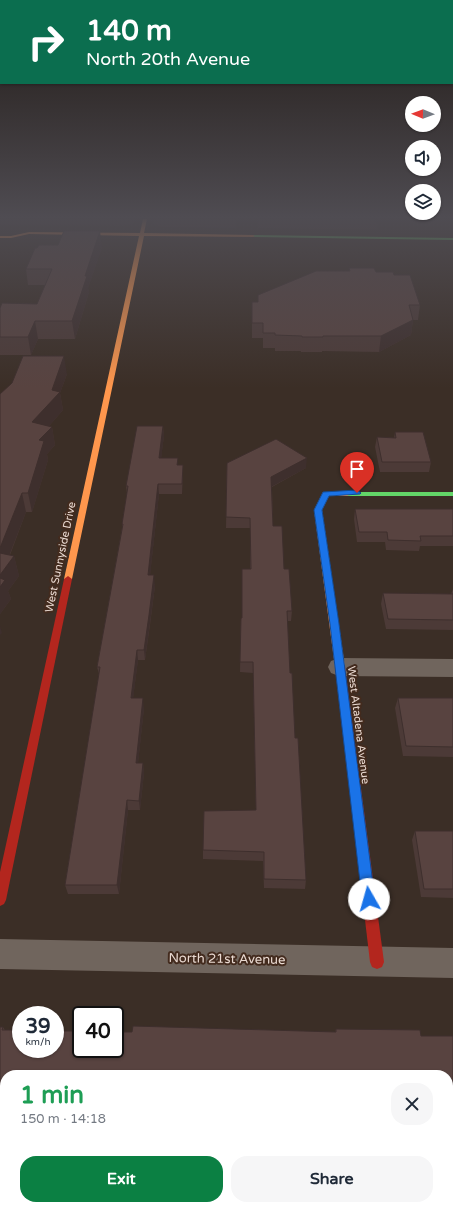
<!DOCTYPE html>
<html lang="en">
<head>
<meta charset="utf-8">
<style>
  body { margin:0; font-family:"Varela Round",sans-serif; background:#f6f6f7; color:#1f2937; height:100vh; display:flex; flex-direction:column; font-size:15px; white-space:nowrap }
  * { box-sizing:border-box; margin:0 }
  p { font-size:13px; color:#747a83 }
  .icon { flex:none; width:22px; height:22px; fill:none; stroke:currentColor; stroke-width:2; stroke-linecap:round; stroke-linejoin:round }
  .map { position:relative; flex:1; overflow:hidden }
  .drawer { position:absolute; left:0px; top:1070px; width:453px; height:140px; display:flex; flex-direction:column; background:#fff; border-radius:16px 16px 0 0; box-shadow:0 1px 3px #0004 }
  .drawer>* { flex:none }
  .banner { position:absolute; left:0px; top:0px; width:453px; height:84px; box-shadow:0 1px 3px #0004; background:#0b6e4f; color:#fff; overflow:hidden }
  .needle { width:26px; rotate:271deg }
  .tools { position:absolute; left:405px; top:96px; display:grid; gap:8px }
  .tools a { display:grid; place-items:center; width:36px; height:36px; border-radius:50%; background:#fff; box-shadow:0 1px 3px #0004; font-size:20px }
  .speed { position:absolute; left:12px; top:1006px; display:flex; gap:8px; font-size:20px; font-weight:700; text-align:center }
  .speed>* { display:grid; place-content:center; width:52px; height:52px; border-radius:50%; background:#fff; box-shadow:0 1px 3px #0004; line-height:1 }
  .speed small { font-size:10px; font-weight:400 }
  .speed .limit { border:2px solid #111; border-radius:6px; background:#fff; color:#111 }
  .pin { position:absolute; display:grid; place-items:center; width:34px; height:34px; color:#fff; margin:-41px -17px; border-radius:50% 50% 50% 0; rotate:-45deg; box-shadow:0 0 4px #0007 }
  .pin .icon { rotate:45deg }
  .me { position:absolute; width:44px; margin:-22px; rotate:353deg; stroke-linejoin:round; filter:drop-shadow(0 0 3px #0008) }
  .turn { display:flex; align-items:center; gap:14px; height:84px; padding:0 20px; font-size:18px }
  .turn .icon { width:52px; height:52px; stroke-width:2.5 }
  .turn b { display:block; font-size:28px; line-height:34px }
  .round { display:grid; place-items:center; flex:none; width:42px; height:42px; border-radius:16px; background:#f6f6f7 }
  .summary { display:flex; align-items:center; justify-content:space-between; height:68px; padding:0 20px }
  h1 { font-size:24px; font-weight:700; line-height:30px; color:#1e9e55 }
  .action { display:flex; gap:8px; margin-top:auto; padding:8px 20px }
  .action a { flex:1; height:46px; border-radius:16px; background:#0b8043; color:#fff; font-size:16px; font-weight:700; line-height:46px; text-align:center }
  .action a+a { background:#f6f6f7; color:#1f2937 }
  .map>svg:first-child { display:block }
  .commercial { fill:#453230 }
  .lines { fill:none; stroke-linecap:round; stroke-linejoin:round }
  .street { fill:#70655d; fill-rule:evenodd }
  .fast { fill:#63d668; fill-rule:evenodd }
  .slow { fill:#ff974d; fill-rule:evenodd }
  .jam { fill:#b3261e; fill-rule:evenodd }
  .wall { fill:#4c3a37 }
  .shaded-wall { fill:#3e2f2d }
  .building { fill:#584340; stroke:#3e2f2d }
  .route { fill:#1a73e8; stroke:#114b97 }
  .labels { text-anchor:middle; stroke-width:4; stroke-linejoin:round; paint-order:stroke }
  .street-label { font-size:11px; fill:#eadad2; stroke:#432b1e }
  .near-street-label { font-size:13px; fill:#eadad2; stroke:#432b1e }
</style>
</head>
<body>
<div class="map">
<svg width="453" height="1210" viewBox="0 0 453 1210">
  <rect width="100%" height="100%" fill="#3b2e26"/>
  <g class="commercial">
    <path d="M0,219h135l-1,4 -9,3 -125,-1z"/>
    <path d="M154,219h82v9l-74,-1 -9,-3z"/>
    <path d="M258,219h117l3,11 -120,-2z"/>
  </g>
  <g class="lines">
    <g class="street">
      <path d="M339,658l114,1v18l-114,-1 -8,-3 -3,-6 3,-6z"/>
      <path d="M0,939l453,9v30l-453,-9z"/>
    </g>
    <g class="fast">
      <path d="M253,235l200,3v2l-202,-3v-1z"/>
      <path d="M344,492h109v4h-106l-4,-2z"/>
    </g>
    <g class="slow">
      <path d="M143,219h4l-3,14 109,2 2,1 -2,1 -109,-1 -72,343 -4,3 -4,-3 75,-343 -110,-2 -18,4h-11v-2h11l18,-4 111,1z"/>
      <path d="M323,492h24l4,2 -4,2h-18l-7,14 23,157 -2,3h-6l-2,-3 -21,-157z"/>
    </g>
    <g class="jam">
      <path d="M68,576l4,3 -66,321 -2,4 -4,2v-34l64,-293z"/>
      <path d="M340,663l3,1 2,3 39,295 -2,5 -5,2 -5,-2 -2,-5 -35,-295 2,-3z"/>
    </g>
  </g>
  <g class="wall">
    <path d="M102,247l-14,41 1,4 -14,47h-37l-7,16h-31v-47l37,-4 8,-19h-17l-2,-16 11,-21z"/>
    <path d="M349,268l45,7 26,30 -2,15h-5l-2,15 -32,17 -57,-1v1h-21v-1h-26v-3h-12v-10h-11v-36h6v-7l91,-24z"/>
    <path d="M67,374l-7,19 3,17 -14,16 3,1 3,18 -8,9 1,6 -16,52h-6l-16,43 4,1 5,20 -11,15 3,8 -11,15v-220z"/>
    <path d="M163,426l1,10 -3,22 17,7h5v10l-1,19h-23l-9,81 5,11 -5,39 -5,35h-7l-5,38 11,10 -6,55h5l1,10 -4,37h-12l-9,84h-51l-3,-9 34,-211 -2,-7 25,-139v-4l5,-30 -1,-8z"/>
    <path d="M395,432l36,30 -2,10h-49l-5,-25 2,-10 17,1z"/>
    <path d="M227,463l79,5 -34,19 1,39 11,43 8,42 -1,10h-4l3,52 16,207 -1,9 -41,-1 -1,-27 -60,-2v-9l53,-40 -3,-137 -13,-1 1,-54h1l8,-49v-41h-24z"/>
    <path d="M355,509h98v37h-33l-1,5 -33,-1 -1,-8h-28l-3,-23z"/>
    <path d="M453,589v41l-67,-1 -5,-25 2,-11 68,1z"/>
    <path d="M398,698h55v59l-50,-1 -8,-48z"/>
    <path d="M415,831h38v67l-32,-1 -9,-57z"/>
    <path d="M0,1027h3l2,3 127,2h203l1,-3 85,7h32v76h-5v-37h-443v21l-5,-1z"/>
  </g>
  <g class="shaded-wall">
    <path d="M100,231l2,16 -14,41 1,4 -14,47 -3,-18 13,-45z"/>
    <path d="M413,320l-2,15 -32,17 2,-16z"/>
    <path d="M35,321l3,18 -7,16 -3,-18z"/>
    <path d="M64,356l3,18 -7,19 3,17 -27,31 -4,-19 20,-32z"/>
    <path d="M163,426l1,10 -4,32 -1,-10z"/>
    <path d="M52,427l3,18 -8,9 1,6 -16,52 -4,-19 11,-53z"/>
    <path d="M307,458l-1,10 -35,19v-10z"/>
    <path d="M183,465v10l-1,19v-10z"/>
    <path d="M158,484l1,10 -10,92 -1,-11z"/>
    <path d="M22,493l4,19 -22,57 10,-13 5,20 -11,15 3,8 -11,15v-66z"/>
    <path d="M154,575l1,11 -10,74 -1,-10z"/>
    <path d="M0,626l2,7 -2,2z"/>
    <path d="M137,650l1,10 -6,48 -1,-10z"/>
    <path d="M143,698l1,10 -7,65 -1,-10z"/>
    <path d="M143,763l1,10 -4,37 -1,-9z"/>
    <path d="M127,800l1,10 -9,84 -2,-9z"/>
  </g>
  <g class="building">
    <path d="M64,231h36l-15,45h2l-15,45h-37l-7,16h-28v-29l2,-5 35,1 15,-35h-26l9,-21h2l2,-3h19z"/>
    <path d="M349,268h25l2,4h17l1,3h16l10,30h-11l4,15 -32,16h-58v1h-21v-1l-27,-1v-2h-12v-10h-11v-21h6v-7l58,-24h34z"/>
    <path d="M23,356h41l-12,34 8,2 -28,30 20,5 -13,13 5,1 -16,52h-6l-22,55v-154l12,-11z"/>
    <path d="M137,426h26l-4,32h19l-1,7h6l-1,19h-24l-10,91h6l-5,40 -5,35h-7l-6,48h12l-7,65h7l-4,38 -12,-1 -10,85h-52l35,-218h-3l26,-143h-1l6,-38h-2z"/>
    <path d="M395,432h28l8,30h-49l-5,-25 19,1z"/>
    <path d="M276,439l31,19 -36,19 2,49h9l2,43h5l3,42h-5l3,62h2l3,65h3l8,142 -42,-1v-27l-61,-2 1,-39 52,-1 -3,-148h-13l1,-44h1v-49h9l-1,-51 -24,-1 1,-54z"/>
    <path d="M355,509h98v27h-33l1,5 -33,-1 -1,-8h-28z"/>
    <path d="M0,553l14,3 -14,19z"/>
    <path d="M0,578l5,2 -5,7z"/>
    <path d="M383,593l70,1v26l-65,-1z"/>
    <path d="M398,698h55v49l-47,-1z"/>
    <path d="M415,831h38v58h-29z"/>
    <path d="M133,1026l203,6v-3l84,1 1,6h32v70h-5v-31h-443v14h-5v-62h3l-1,3h19v19h34v-18h26v18h34v-17h17z"/>
    <path d="M0,1206l85,2v2h-85z"/>
  </g>
  <linearGradient id="sky" x2="0" y2="1"><stop stop-color="#201915"/><stop offset="0.56" stop-color="#4f4c52"/><stop offset="1" stop-color="#4f4c52" stop-opacity="0"/></linearGradient>
  <rect width="453" height="388" fill="url(#sky)"/>
  <path class="route" d="M357,490l4,3 -1,1 -31,2 -7,14 17,114 36,275 -2,4 -4,2 -5,-2 -2,-4 -32,-275 -16,-114 9,-18z"/>
  <g class="labels">
    <g class="street-label">
      <text transform="translate(60 557) rotate(-78)" y="4">West Sunnyside Drive</text>
      <text transform="translate(359 725) rotate(83)" y="4">West Altadena Avenue</text>
    </g>
    <g class="near-street-label">
      <text transform="translate(227 958) rotate(1)" y="5">North 21st Avenue</text>
    </g>
  </g>
</svg>
<div class="tools">
<a><svg class="needle" viewBox="-14 -14 28 28"><path d="M0-13l5 13h-10z" fill="#e53935"/><path d="M0 13l5-13h-10z" fill="#747a83"/></svg></a>
<a><svg class="icon" aria-label="sound" viewBox="0 0 24 24"><path d="M4 9h4l5-4v14l-5-4H4zM17 9q2 3 0 6"/></svg></a>
<a><svg class="icon" aria-label="layers" viewBox="0 0 24 24"><path d="M12 4l9 5-9 5-9-5zM3 14l9 5 9-5"/></svg></a>
</div>
<div class="speed"><div>39<small>km/h</small></div><div class="limit">40</div></div>
<div class="pin" style="left:357px;top:493px;background:#d93025"><svg class="icon" aria-label="arrive" viewBox="0 0 24 24"><path d="M6 21V4h12l-3 4 3 4H6"/></svg></div>
<svg class="me" style="left:369px;top:899px" viewBox="-20 -20 40 40"><circle r="19" fill="#fff"/><path d="M0-13L10 11 0 6-10 11z" fill="#1a73e8"/></svg>
<div class="banner">
<div class="turn"><svg class="icon" aria-label="right" viewBox="0 0 24 24"><path d="M7 20v-9h11M14 6l5 5-5 5"/></svg><div><b>140 m</b>North 20th Avenue</div></div>
</div>
<section class="drawer">
<div class="summary"><div><h1>1 min</h1><p>150 m · 14:18</p></div><a class="round"><svg class="icon" aria-label="close" viewBox="0 0 24 24"><path d="M6 6l12 12M18 6L6 18"/></svg></a></div>
<div class="action"><a>Exit</a><a>Share</a></div>
</section>
</div>
</body>
</html>
